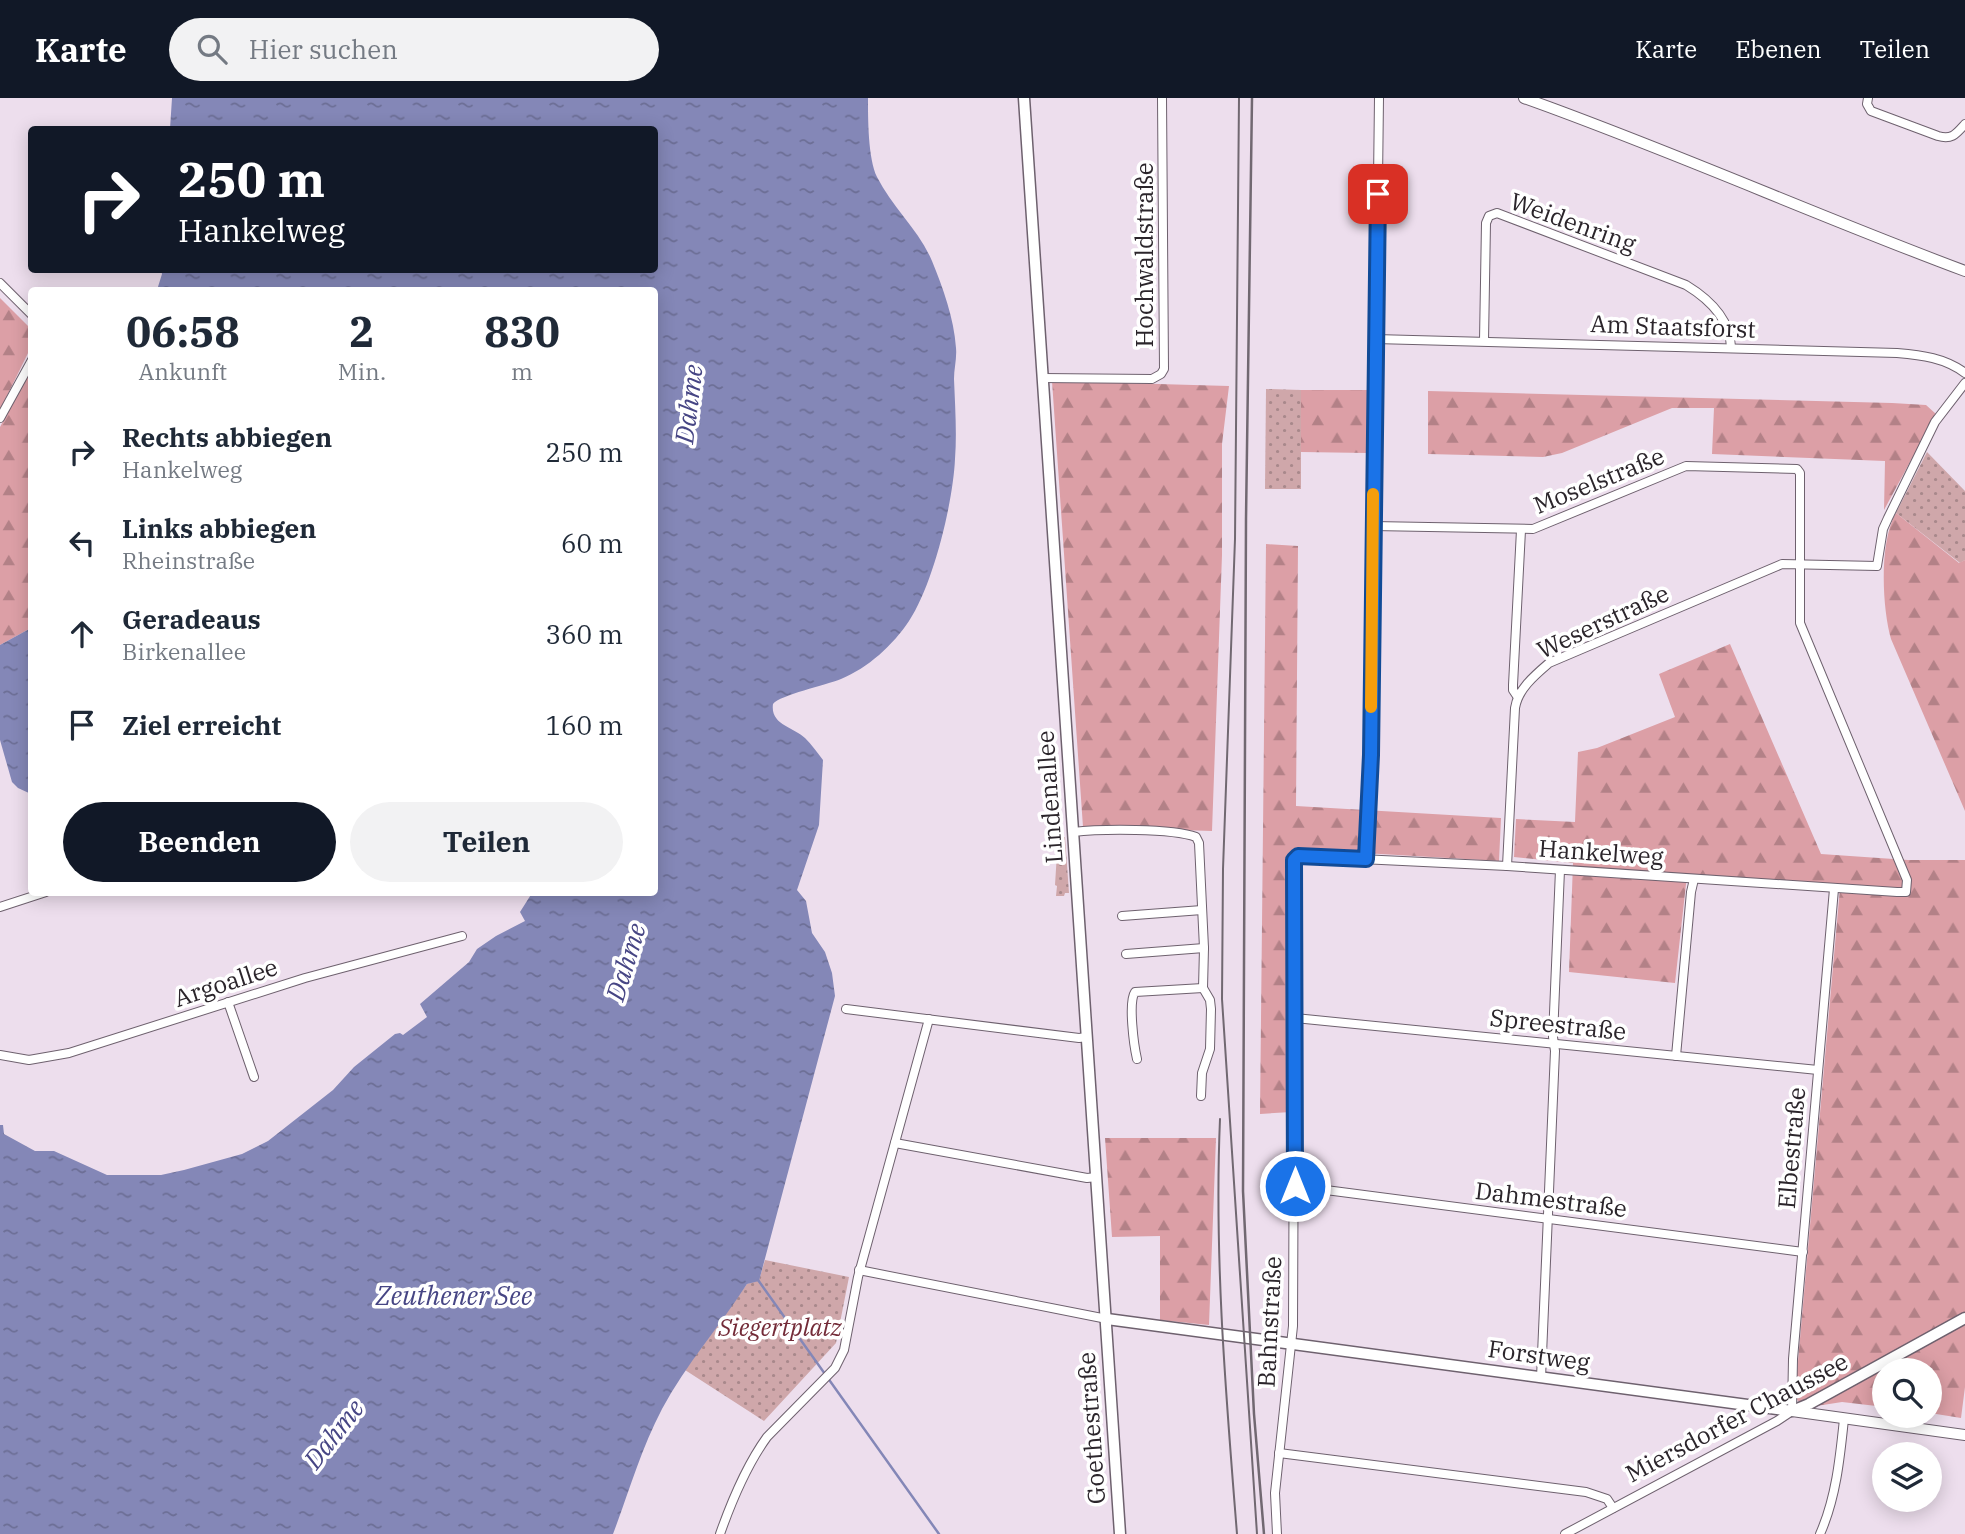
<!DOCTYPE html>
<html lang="de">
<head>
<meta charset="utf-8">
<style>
  body { margin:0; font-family:"IBM Plex Serif",serif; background:#f2f2f3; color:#1f2937; height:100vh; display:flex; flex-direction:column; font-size:26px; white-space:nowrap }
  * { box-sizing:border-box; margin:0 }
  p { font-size:23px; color:#747a83 }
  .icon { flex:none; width:38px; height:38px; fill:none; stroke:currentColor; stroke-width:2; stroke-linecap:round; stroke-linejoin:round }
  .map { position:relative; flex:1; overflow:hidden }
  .sheet { position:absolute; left:28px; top:189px; width:630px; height:609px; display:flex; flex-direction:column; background:#fff; border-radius:7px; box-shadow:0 4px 18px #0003 }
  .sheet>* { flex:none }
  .guide { position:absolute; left:28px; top:28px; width:630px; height:147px; border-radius:7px; box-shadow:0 4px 18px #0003; background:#111827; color:#fff; overflow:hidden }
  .tools { position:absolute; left:1872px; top:1260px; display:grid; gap:14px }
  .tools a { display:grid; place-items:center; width:70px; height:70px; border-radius:50%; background:#fff; box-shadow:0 4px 18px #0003; font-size:35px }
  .pin { position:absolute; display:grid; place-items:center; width:60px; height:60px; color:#fff; margin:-30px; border-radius:14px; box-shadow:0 4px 10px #0006 }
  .me { position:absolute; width:77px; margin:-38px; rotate:0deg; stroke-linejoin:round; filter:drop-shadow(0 0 5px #0008) }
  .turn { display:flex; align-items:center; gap:24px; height:147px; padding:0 35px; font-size:32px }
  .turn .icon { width:91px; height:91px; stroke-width:2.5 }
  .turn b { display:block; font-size:49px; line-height:60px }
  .eta { display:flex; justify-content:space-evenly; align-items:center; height:119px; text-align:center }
  .eta b { font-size:42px; font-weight:700; line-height:49px }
  .primary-button { display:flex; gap:14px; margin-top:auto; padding:14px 35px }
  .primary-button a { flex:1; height:80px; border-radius:42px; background:#111827; color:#fff; font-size:28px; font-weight:700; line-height:80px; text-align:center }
  .primary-button a+a { background:#f2f2f3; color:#1f2937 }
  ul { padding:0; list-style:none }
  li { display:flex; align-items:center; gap:21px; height:91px; padding:0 35px }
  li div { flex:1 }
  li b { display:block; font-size:26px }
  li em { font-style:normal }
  header { display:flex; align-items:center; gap:42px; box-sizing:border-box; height:98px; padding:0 35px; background:#111827; color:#fff }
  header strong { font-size:33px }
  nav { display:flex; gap:38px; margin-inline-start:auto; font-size:24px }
  .search { width:490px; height:63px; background:#f2f2f3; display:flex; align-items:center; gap:18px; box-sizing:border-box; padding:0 24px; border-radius:38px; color:#747a83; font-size:26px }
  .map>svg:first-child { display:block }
  .green { fill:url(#green-dots) }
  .forest { fill:url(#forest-firs) }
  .water { fill:url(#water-ripples) }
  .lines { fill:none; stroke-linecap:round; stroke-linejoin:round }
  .stream { stroke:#8487b7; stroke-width:2.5 }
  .minor-casing { stroke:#6e616e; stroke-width:10 }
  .tertiary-casing { stroke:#6e616e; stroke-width:12 }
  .secondary-casing { stroke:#6e616e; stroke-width:13 }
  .minor { stroke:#fff; stroke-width:8 }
  .tertiary { stroke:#fff; stroke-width:10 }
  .secondary { stroke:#fff; stroke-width:10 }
  .tram { stroke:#716871; stroke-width:2 }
  .rail { stroke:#716871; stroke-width:2.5 }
  .route-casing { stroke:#114b97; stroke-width:18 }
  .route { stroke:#1a73e8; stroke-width:12 }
  .slow { stroke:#f59e0b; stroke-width:12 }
  .labels { text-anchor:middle; stroke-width:7; stroke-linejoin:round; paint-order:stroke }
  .street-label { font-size:24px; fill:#2b252b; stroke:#fff }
  .park-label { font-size:24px; font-style:italic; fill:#732b38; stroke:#fff }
  .water-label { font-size:26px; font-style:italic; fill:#464584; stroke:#fff }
</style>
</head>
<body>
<header>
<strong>Karte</strong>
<div class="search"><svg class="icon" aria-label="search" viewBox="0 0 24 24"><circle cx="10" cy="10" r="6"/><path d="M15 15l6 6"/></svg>Hier suchen</div>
<nav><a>Karte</a><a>Ebenen</a><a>Teilen</a></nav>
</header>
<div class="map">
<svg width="1965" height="1436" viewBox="0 0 1965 1436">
  <defs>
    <pattern id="green-dots" width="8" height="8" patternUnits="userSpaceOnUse" patternTransform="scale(1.75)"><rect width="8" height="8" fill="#cfa7aa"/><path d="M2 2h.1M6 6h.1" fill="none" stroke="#a8888b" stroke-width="1.8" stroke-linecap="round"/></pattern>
    <pattern id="forest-firs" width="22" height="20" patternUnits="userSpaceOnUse" patternTransform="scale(1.75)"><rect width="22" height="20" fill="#dc9fa6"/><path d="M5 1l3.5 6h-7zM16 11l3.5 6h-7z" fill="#b38187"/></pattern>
    <pattern id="water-ripples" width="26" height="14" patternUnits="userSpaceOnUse" patternTransform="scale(1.75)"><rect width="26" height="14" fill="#8487b7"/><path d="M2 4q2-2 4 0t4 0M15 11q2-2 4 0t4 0" fill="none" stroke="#6c6e95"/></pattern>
  </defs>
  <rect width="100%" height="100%" fill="#eddeed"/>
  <g class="green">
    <path d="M1266,291l35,1v99h-36z"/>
    <path d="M1927,354l38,39v69l-5,3 -64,-50z"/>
    <path d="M1058,739h7l4,56h-4l-1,3h-8l1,-10 -2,-1z"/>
    <path d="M765,1162l84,17 -13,66 -72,78 -79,-51 62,-86 12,-4z"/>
  </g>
  <g class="forest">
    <path d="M0,200l32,32 -1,17 -31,63z"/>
    <path d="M31,271v259l-31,17v-218z"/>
    <path d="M1052,283l177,5 -7,58v111l-10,276 -129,-4z"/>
    <path d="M1301,292h66v63l-66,-1z"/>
    <path d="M1428,293l464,12 34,2 10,9 -52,96 1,-49 -173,-7 2,-46h-42l-110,45 -19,4 -115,-3z"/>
    <path d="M1896,415l63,50 6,-3v251l-74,-172c-9,-32 -12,-97 5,-126z"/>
    <path d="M1266,446l32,2 -2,260 205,12 -2,43 -203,-12 -6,10 1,253 -31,2z"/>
    <path d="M1730,546l91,210 87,6h57v527l-4,31 -31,-5v-43h-45v37l-43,-5 -32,5 -12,-6 -3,-6 45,-507 -153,-13 -12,108 -106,-11 4,-109 -59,-6 2,-38 59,3 3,-70 19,-4 78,-31 -16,-43z"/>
    <path d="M1105,1040h111l-7,187 -49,-5v-84l-48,1z"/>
  </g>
  <g class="water">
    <path d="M172,0h696c0,21 0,60 9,79 15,30 42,53 55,84 11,27 22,57 24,87 1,10 -2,21 -2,31 1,26 3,54 1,80 -2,44 -22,126 -46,162 -16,24 -41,47 -68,58 -15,6 -61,16 -68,25 -3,21 21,23 32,34 7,7 12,14 18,22l-4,65 -22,65 9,11 6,32 13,19 7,21 3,23 -76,285 -12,3c-27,42 -61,80 -85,125 -21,40 -33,83 -49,125h-613v-409h3l1,9 31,17h19l53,24h54l23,-5 58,-16 26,-13 65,-51 21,-23 41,-33 5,-1 3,2 24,-18 -7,-13 49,-42 8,-13 19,-13 29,-15 -5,-9 12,-19 122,-1v-602h-497l5,-16 -1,-4h493v-140l-484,-1z"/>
    <path d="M31,530v166l-13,-6 -6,-6 -12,-42v-95z"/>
  </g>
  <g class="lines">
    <path class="stream" d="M758,1182l181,254"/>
    <defs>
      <g id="minor">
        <path d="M1868,0l-1,6 4,7 67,25c14,4 18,-2 27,-12"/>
        <path d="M0,185l32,32"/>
        <path d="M1375,241l522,14c25,2 48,5 68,20"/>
        <path d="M1484,243l2,-118 3,-7 8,-3 189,72c23,14 44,33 45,62"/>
        <path d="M1042,280l110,1 9,-5 3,-5 -2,-271"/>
        <path d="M0,320l32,-58"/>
        <path d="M1517,598l-4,-6v-5l8,-155"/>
        <path d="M1073,734c27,-3 99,-4 123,5l3,6 5,105 -1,40 7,12 1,9 -1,40 -8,24 -1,23"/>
        <path d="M1366,761l5,-97 8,-664"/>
        <path d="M1507,768l8,-158c3,-19 20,-33 34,-45l233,-99 95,2 6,-37 5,-11 47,-96 30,-39"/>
        <path d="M0,809l46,-15"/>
        <path d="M1122,818l80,-6"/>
        <path d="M1126,856l78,-6"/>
        <path d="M228,904l26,75"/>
        <path d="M846,911l233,29 8,-1"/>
        <path d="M1295,920l523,52"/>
        <path d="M0,957l29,5 40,-7 236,-75 157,-42"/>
        <path d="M1676,958l15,-164 3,-13"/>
        <path d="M1137,961c-3,-13 -9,-57 -2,-67l68,-4"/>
        <path d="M895,1045l192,35 10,-1"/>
        <path d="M1295,1088l508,66"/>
        <path d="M859,1172l248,49"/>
        <path d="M1541,1280l14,-327 -2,-14 7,-167"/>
        <path d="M1279,1355l307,39 21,7 6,9"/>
        <path d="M720,1436c12,-34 26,-68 47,-97l68,-69 9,-18 14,-73 71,-258"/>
        <path d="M1277,1436l-2,-41 18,-167 2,-466 3,-4 209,10 390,26h9l1,-12 -107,-257v-150l-3,-4 -111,-3 -153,63 -160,-3"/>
        <path d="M1565,1436l212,-113 15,-10 1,-52 41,-470"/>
        <path d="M1820,1436c16,-36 20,-76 24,-115"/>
      </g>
      <g id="tertiary">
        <path d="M1524,0c149,53 293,118 441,173"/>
        <path d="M1792,1313l173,24"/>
      </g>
      <g id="secondary">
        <path d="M1024,0l96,1436"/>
        <path d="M1107,1221l685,92 17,-7 156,-86"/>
      </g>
    </defs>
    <use href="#minor" class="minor-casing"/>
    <use href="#tertiary" class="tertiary-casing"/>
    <use href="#secondary" class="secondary-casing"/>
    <use href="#minor" class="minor"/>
    <use href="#tertiary" class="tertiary"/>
    <use href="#secondary" class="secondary"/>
    <g class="tram">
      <path d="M1239,0l-4,441 -12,330 -1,130 35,535"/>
      <path d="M1220,1021c-6,138 6,277 17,415"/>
    </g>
    <path class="rail" d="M1252,0l-6,421 -3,672 11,223 10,120"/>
  </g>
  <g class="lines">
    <defs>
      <path id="route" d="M1295,1088l-1,-326 4,-4 68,3 5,-104 7,-561"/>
    </defs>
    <use href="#route" class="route-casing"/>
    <use href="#route" class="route"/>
    <path class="slow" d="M1371,609l2,-213"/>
  </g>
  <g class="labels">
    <g class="street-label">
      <text transform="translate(1573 125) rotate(20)" y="8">Weidenring</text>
      <text transform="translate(1145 157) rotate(-90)" y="8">Hochwaldstraße</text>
      <text transform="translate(1673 229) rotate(2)" y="8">Am Staatsforst</text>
      <text transform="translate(1599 383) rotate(-22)" y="8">Moselstraße</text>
      <text transform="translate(1603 524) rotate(-25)" y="8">Weserstraße</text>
      <text transform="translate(1050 699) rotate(-94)" y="8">Lindenallee</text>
      <text transform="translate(1601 755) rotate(4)" y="8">Hankelweg</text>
      <text transform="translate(226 885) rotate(-18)" y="8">Argoallee</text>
      <text transform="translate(1558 927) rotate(6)" y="8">Spreestraße</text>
      <text transform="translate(1792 1050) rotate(-85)" y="8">Elbestraße</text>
      <text transform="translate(1551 1102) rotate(7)" y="8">Dahmestraße</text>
      <text transform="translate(1270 1224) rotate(-87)" y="8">Bahnstraße</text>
      <text transform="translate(1539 1258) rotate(8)" y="8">Forstweg</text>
      <text transform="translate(1737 1320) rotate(-28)" y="8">Miersdorfer Chaussee</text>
      <text transform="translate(1092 1330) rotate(-94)" y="8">Goethestraße</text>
    </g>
    <g class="park-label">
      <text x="780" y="1238">Siegertplatz</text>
    </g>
    <g class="water-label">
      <text transform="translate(689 306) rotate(-83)" y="9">Dahme</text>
      <text transform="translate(626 864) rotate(-73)" y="9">Dahme</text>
      <text x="454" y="1207">Zeuthener See</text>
      <text transform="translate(334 1336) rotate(-52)" y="9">Dahme</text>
    </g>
  </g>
</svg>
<div class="tools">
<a><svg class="icon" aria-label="search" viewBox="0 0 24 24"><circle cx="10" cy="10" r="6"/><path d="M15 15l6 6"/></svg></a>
<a><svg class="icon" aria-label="layers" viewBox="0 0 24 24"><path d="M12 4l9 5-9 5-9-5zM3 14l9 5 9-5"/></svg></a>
</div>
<div class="pin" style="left:1378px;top:96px;background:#d93025"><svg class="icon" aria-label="arrive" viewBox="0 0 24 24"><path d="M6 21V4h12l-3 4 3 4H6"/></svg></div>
<svg class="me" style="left:1295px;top:1088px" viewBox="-20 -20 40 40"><circle r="17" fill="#1a73e8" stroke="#fff" stroke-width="3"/><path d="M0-11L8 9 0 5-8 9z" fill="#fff"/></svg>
<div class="guide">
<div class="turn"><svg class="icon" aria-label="right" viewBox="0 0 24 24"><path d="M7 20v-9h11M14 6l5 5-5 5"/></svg><div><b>250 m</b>Hankelweg</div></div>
</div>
<section class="sheet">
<div class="eta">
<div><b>06:58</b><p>Ankunft</p></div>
<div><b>2</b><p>Min.</p></div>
<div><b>830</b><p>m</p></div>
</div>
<ul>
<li><svg class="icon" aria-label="right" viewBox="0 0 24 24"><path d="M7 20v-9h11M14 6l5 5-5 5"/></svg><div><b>Rechts abbiegen</b><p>Hankelweg</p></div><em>250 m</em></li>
<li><svg class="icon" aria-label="left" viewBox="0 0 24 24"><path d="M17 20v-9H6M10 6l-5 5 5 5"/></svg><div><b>Links abbiegen</b><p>Rheinstraße</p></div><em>60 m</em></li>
<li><svg class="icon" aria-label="ahead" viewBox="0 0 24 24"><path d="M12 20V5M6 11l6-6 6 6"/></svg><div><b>Geradeaus</b><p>Birkenallee</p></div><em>360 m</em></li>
<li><svg class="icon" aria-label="arrive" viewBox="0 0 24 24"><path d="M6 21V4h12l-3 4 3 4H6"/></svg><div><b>Ziel erreicht</b></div><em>160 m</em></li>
</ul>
<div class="primary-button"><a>Beenden</a><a>Teilen</a></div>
</section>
</div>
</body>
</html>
